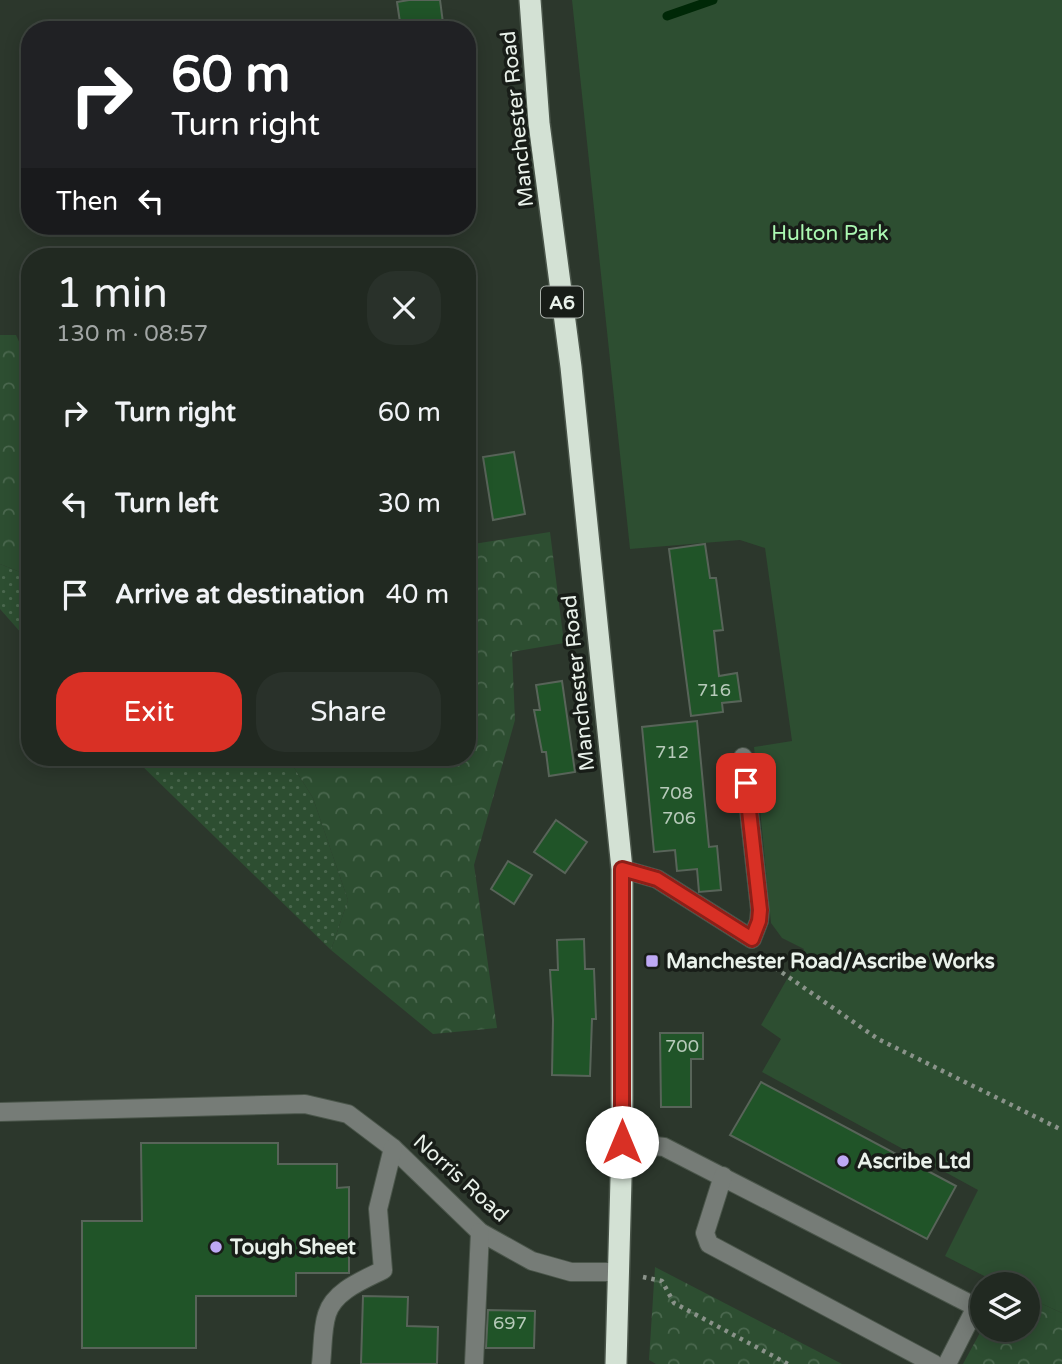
<!DOCTYPE html>
<html lang="en">
<head>
<meta charset="utf-8">
<style>
  body { margin:0; font-family:"Varela Round",sans-serif; background:#29312a; color:#f1f3f6; height:100vh; display:flex; flex-direction:column; font-size:26px; white-space:nowrap }
  * { box-sizing:border-box; margin:0 }
  p { font-size:23px; color:#a2a6a5 }
  .icon { flex:none; width:38px; height:38px; fill:none; stroke:currentColor; stroke-width:2; stroke-linecap:round; stroke-linejoin:round }
  .map { position:relative; flex:1; overflow:hidden }
  .details { position:absolute; left:21px; top:248px; width:455px; height:518px; display:flex; flex-direction:column; background:#212921; border-radius:28px; box-shadow:0 4px 18px #0003,0 0 0 2px #3e453f }
  .details>* { flex:none }
  .top-card { position:absolute; left:21px; top:21px; width:455px; height:214px; border-radius:28px; box-shadow:0 4px 18px #0003,0 0 0 2px #3e453f; background:#202124; color:#fff; overflow:hidden }
  .controls { position:absolute; left:970px; top:1272px; display:grid; gap:14px }
  .controls a { display:grid; place-items:center; width:70px; height:70px; border-radius:50%; background:#212921; box-shadow:0 4px 18px #0003,0 0 0 2px #3e453f; font-size:35px }
  .pin { position:absolute; display:grid; place-items:center; width:60px; height:60px; color:#fff; margin:-30px; border-radius:14px; box-shadow:0 4px 10px #0006 }
  .me { position:absolute; width:77px; margin:-38px; rotate:0deg; stroke-linejoin:round; filter:drop-shadow(0 0 5px #0008) }
  .turn { display:flex; align-items:center; gap:24px; height:147px; padding:0 35px; font-size:32px }
  .turn .icon { width:91px; height:91px; stroke-width:2.5 }
  .turn b { display:block; font-size:49px; line-height:60px }
  .then { display:flex; align-items:center; height:66px; padding:0 35px; background:#0003; gap:14px; font-size:26px }
  .round { display:grid; place-items:center; flex:none; width:74px; height:74px; border-radius:28px; background:#29312a }
  .overview { display:flex; align-items:center; justify-content:space-between; height:119px; padding:0 35px }
  h1 { font-size:42px; font-weight:600; line-height:52px }
  .button { display:flex; gap:14px; margin-top:auto; padding:14px 35px }
  .button a { flex:1; height:80px; border-radius:28px; background:#d93025; color:#fff; font-size:28px; font-weight:600; line-height:80px; text-align:center }
  .button a+a { background:#29312a; color:#f1f3f6 }
  ul { padding:0; list-style:none }
  li { display:flex; align-items:center; gap:21px; height:91px; padding:0 35px }
  li div { flex:1 }
  li b { display:block; font-size:26px }
  li em { font-style:normal }
  .map>svg:first-child { display:block }
  .grass { fill:url(#grass-dots) }
  .forest { fill:url(#forest-crowns) }
  .park { fill:#2d4e31 }
  .lines { fill:none; stroke-linecap:round; stroke-linejoin:round }
  .stream { stroke:#002807; stroke-width:9 }
  .building { fill:#205428; stroke:#586459; stroke-width:2 }
  .minor-casing { stroke:#4a554a; stroke-width:20 }
  .highway-casing { stroke:#4a554a; stroke-width:24 }
  .path { stroke:#8a938a; stroke-width:4.5; stroke-dasharray:3.5 5; stroke-linecap:butt }
  .minor { stroke:#767c77; stroke-width:18 }
  .highway { stroke:#d3e1d4; stroke-width:21 }
  .route-casing { stroke:#8d1f18; stroke-width:18 }
  .route { stroke:#d93025; stroke-width:12 }
  .poi-dot { fill:#bea9f5; stroke:#181d18; stroke-width:2.5 }
  .labels { text-anchor:middle; stroke-width:7; stroke-linejoin:round; paint-order:stroke }
  .number-label { font-size:18px; fill:#b7caba }
  .shield { fill:#181d18; stroke:#aab1ab; stroke-width:2 }
  .shield-label { font-size:19px; font-weight:bold; fill:#e9f1ea }
  .street-label { font-size:21px; fill:#e9f1ea; stroke:#181d18 }
  .park-label { font-size:21px; fill:#abf8b2; stroke:#181d18 }
  .poi-label { font-size:21px; font-weight:bold; fill:#e9f1ea; stroke:#181d18; text-anchor:start }
</style>
</head>
<body>
<div class="map">
<svg width="1062" height="1364" viewBox="0 0 1062 1364">
  <defs>
    <pattern id="grass-dots" width="8" height="8" patternUnits="userSpaceOnUse" patternTransform="scale(1.75)"><rect width="8" height="8" fill="#2d4e31"/><path d="M2 2h.1M6 6h.1" fill="none" stroke="#4b684f" stroke-width="1.8" stroke-linecap="round"/></pattern>
    <pattern id="forest-crowns" width="20" height="18" patternUnits="userSpaceOnUse" patternTransform="scale(1.75)"><rect width="20" height="18" fill="#2d4e31"/><path d="M2 6a3 3 0 1 1 6 0M12 15a3 3 0 1 1 6 0" fill="none" stroke="#4b684f"/></pattern>
  </defs>
  <rect width="100%" height="100%" fill="#2c372c"/>
  <g class="grass">
    <path d="M0,564l30,12v67l-30,-34z"/>
    <path d="M134,758h154l25,40 35,102 -17,50z"/>
  </g>
  <g class="forest">
    <path d="M0,335h16l14,31v210l-30,-12z"/>
    <path d="M550,532l14,111 -52,9 3,68 -41,145 23,163 -64,6 -102,-84 17,-50 -35,-102 -25,-40h179v-213z"/>
    <path d="M655,1267l187,97h-186l-7,-4z"/>
    <path d="M1027,1297l35,16v51h-99l19,-35 45,1z"/>
  </g>
  <path class="park" d="M572,0h490v1313l-35,-16v-13h-27l-55,-28 33,-66 -216,-118 19,-33 -20,-14 43,-76 -22,-11 -11,-15 -17,-176 38,-6 -27,-193 -25,-8 -110,9z"/>
  <g class="lines">
    <path class="stream" d="M667,16l46,-16"/>
  </g>
  <g class="building">
    <path d="M409,0h31l3,23 -42,6 -4,-27z"/>
    <path d="M514,452l11,62 -32,6 -10,-63z"/>
    <path d="M705,544l5,34h6l7,52 -9,1 5,45 18,-3 4,28 -19,2 1,9 -32,4 -22,-167z"/>
    <path d="M562,681l13,91 -26,4 -3,-24h-4l-8,-42h6l-4,-25z"/>
    <path d="M697,721l12,126 8,-1 4,44 -22,2 -2,-23 -20,2 -2,-21 -21,2 -12,-125z"/>
    <path d="M556,820l31,22 -22,31 -31,-21z"/>
    <path d="M508,861l24,14 -18,29 -23,-15z"/>
    <path d="M584,939l1,30h9l2,50h-4l-2,57 -38,-1 1,-55 -3,-50h8l-1,-30z"/>
    <path d="M660,1033h43v26h-12v48h-30z"/>
    <path d="M761,1082l195,104 -29,53 -197,-104z"/>
    <path d="M141,1143h137v21h59v24l12,-1v86h-53v23h-100v52h-114v-127h60z"/>
    <path d="M363,1296l45,1 -1,29 31,1 -1,37h-76z"/>
    <path d="M488,1310l47,1 -1,37h-48z"/>
  </g>
  <g class="lines">
    <defs>
      <g id="minor">
        <path d="M622,869l35,10 95,60 7,-18 1,-11 -17,-153"/>
        <path d="M0,1112l305,-8 43,10 45,34 87,84 52,29 39,11h47"/>
        <path d="M622,1142l42,5 312,160 -29,57"/>
        <path d="M723,1176l-18,57 4,11 225,120"/>
        <path d="M321,1364c2,-16 1,-35 6,-50 7,-23 36,-34 56,-44l-5,-61 15,-61"/>
        <path d="M474,1364l6,-132"/>
      </g>
      <path id="highway" d="M530,0l9,123 32,244 51,502v273l-6,222"/>
    </defs>
    <use href="#minor" class="minor-casing"/>
    <use href="#highway" class="highway-casing"/>
    <g class="path">
      <path d="M761,958l117,81 184,91"/>
      <path d="M643,1277l19,4 12,22 114,61"/>
    </g>
    <use href="#minor" class="minor"/>
    <use href="#highway" class="highway"/>
  </g>
  <g class="lines">
    <defs>
      <path id="route" d="M622,1142v-273l35,10 95,60 7,-18 1,-11 -14,-127"/>
    </defs>
    <use href="#route" class="route-casing"/>
    <use href="#route" class="route"/>
  </g>
  <g class="poi-dot">
    <rect x="645" y="954" width="14" height="14" rx="3.5"/>
    <circle cx="843" cy="1161" r="7"/>
    <circle cx="216" cy="1247" r="7"/>
  </g>
  <g class="labels">
    <g class="number-label">
      <text x="714" y="696">716</text>
      <text x="672" y="758">712</text>
      <text x="676" y="799">708</text>
      <text x="679" y="824">706</text>
      <text x="682" y="1052">700</text>
      <text x="510" y="1329">697</text>
    </g>
    <rect class="shield" x="541" y="286.5" width="42" height="31" rx="5"/>
    <g class="shield-label">
      <text x="562" y="309">A6</text>
    </g>
    <g class="street-label">
      <text transform="translate(517 119) rotate(-96)" y="7">Manchester Road</text>
      <text transform="translate(578 683) rotate(-96)" y="7">Manchester Road</text>
      <text transform="translate(461 1178) rotate(42)" y="7">Norris Road</text>
    </g>
    <g class="park-label">
      <text x="830" y="240">Hulton Park</text>
    </g>
    <g class="poi-label">
      <text x="666" y="968">Manchester Road/Ascribe Works</text>
      <text x="857" y="1168">Ascribe Ltd</text>
      <text x="230" y="1254">Tough Sheet</text>
    </g>
  </g>
</svg>
<div class="controls">
<a><svg class="icon" aria-label="layers" viewBox="0 0 24 24"><path d="M12 4l9 5-9 5-9-5zM3 14l9 5 9-5"/></svg></a>
</div>
<div class="pin" style="left:746px;top:783px;background:#d93025"><svg class="icon" aria-label="arrive" viewBox="0 0 24 24"><path d="M6 21V4h12l-3 4 3 4H6"/></svg></div>
<svg class="me" style="left:622px;top:1142px" viewBox="-20 -20 40 40"><circle r="19" fill="#fff"/><path d="M0-13L10 11 0 6-10 11z" fill="#d93025"/></svg>
<div class="top-card">
<div class="turn"><svg class="icon" aria-label="right" viewBox="0 0 24 24"><path d="M7 20v-9h11M14 6l5 5-5 5"/></svg><div><b>60 m</b>Turn right</div></div>
<div class="then">Then<svg class="icon" aria-label="left" viewBox="0 0 24 24"><path d="M17 20v-9H6M10 6l-5 5 5 5"/></svg></div>
</div>
<section class="details">
<div class="overview"><div><h1>1 min</h1><p>130 m · 08:57</p></div><a class="round"><svg class="icon" aria-label="close" viewBox="0 0 24 24"><path d="M6 6l12 12M18 6L6 18"/></svg></a></div>
<ul>
<li><svg class="icon" aria-label="right" viewBox="0 0 24 24"><path d="M7 20v-9h11M14 6l5 5-5 5"/></svg><div><b>Turn right</b></div><em>60 m</em></li>
<li><svg class="icon" aria-label="left" viewBox="0 0 24 24"><path d="M17 20v-9H6M10 6l-5 5 5 5"/></svg><div><b>Turn left</b></div><em>30 m</em></li>
<li><svg class="icon" aria-label="arrive" viewBox="0 0 24 24"><path d="M6 21V4h12l-3 4 3 4H6"/></svg><div><b>Arrive at destination</b></div><em>40 m</em></li>
</ul>
<div class="button"><a>Exit</a><a>Share</a></div>
</section>
</div>
</body>
</html>
